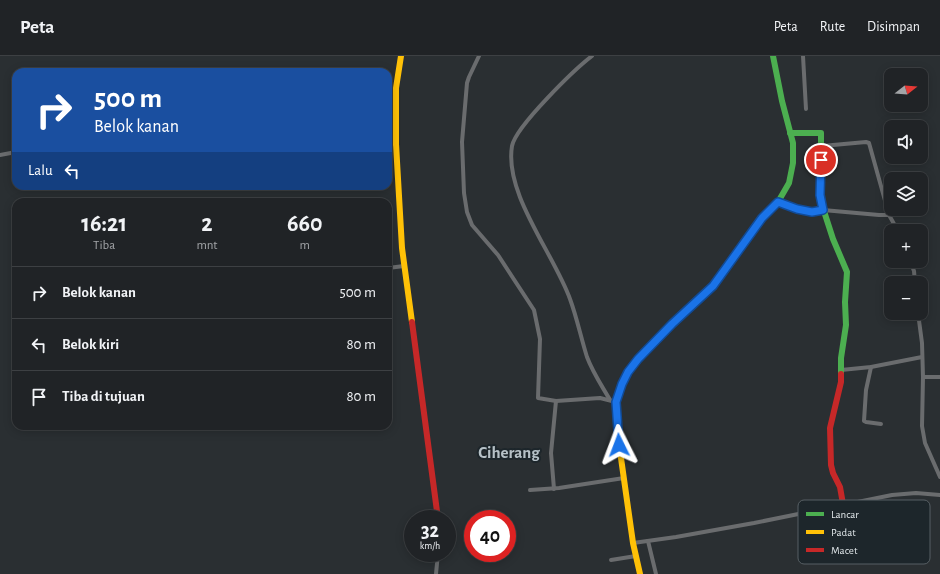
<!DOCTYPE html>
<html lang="id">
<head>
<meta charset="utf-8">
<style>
  body { margin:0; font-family:"Alegreya Sans",sans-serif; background:#2d2f32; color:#f1f3f6; height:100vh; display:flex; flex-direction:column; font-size:15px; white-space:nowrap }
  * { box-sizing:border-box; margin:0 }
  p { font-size:13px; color:#a2a4a7 }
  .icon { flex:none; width:22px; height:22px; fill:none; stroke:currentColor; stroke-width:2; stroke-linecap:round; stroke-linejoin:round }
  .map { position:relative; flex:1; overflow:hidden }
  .drawer { position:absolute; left:12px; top:142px; width:380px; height:232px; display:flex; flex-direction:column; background:#202326; border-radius:12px; box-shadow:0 2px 10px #0003,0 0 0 1px #3d4043 }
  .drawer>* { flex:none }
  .guide { position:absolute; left:12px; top:12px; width:380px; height:122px; border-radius:12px; box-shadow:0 2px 10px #0003,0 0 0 1px #3d4043; background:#1a4fa0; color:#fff; overflow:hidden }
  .needle { width:26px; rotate:73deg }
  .buttons { position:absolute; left:884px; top:12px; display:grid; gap:8px }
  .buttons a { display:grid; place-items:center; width:44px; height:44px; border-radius:8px; background:#202326; box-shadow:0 2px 10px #0003,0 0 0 1px #3d4043; font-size:20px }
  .speed { position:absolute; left:404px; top:454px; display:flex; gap:8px; font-size:20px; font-weight:700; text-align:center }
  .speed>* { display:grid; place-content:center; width:52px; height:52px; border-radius:50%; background:#202326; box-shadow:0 2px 10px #0003,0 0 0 1px #3d4043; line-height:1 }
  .speed small { font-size:10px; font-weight:400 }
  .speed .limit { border:6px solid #d22; background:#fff; color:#111 }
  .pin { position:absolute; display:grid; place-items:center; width:34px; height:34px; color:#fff; margin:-17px; border:2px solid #fff; border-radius:50%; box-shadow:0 1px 4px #0007 }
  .me { position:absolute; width:44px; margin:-22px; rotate:357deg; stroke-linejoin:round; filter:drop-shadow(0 0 3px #0008) }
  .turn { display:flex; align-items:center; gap:14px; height:84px; padding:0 16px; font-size:18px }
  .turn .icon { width:52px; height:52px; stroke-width:2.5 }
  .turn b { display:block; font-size:28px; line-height:34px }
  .then { display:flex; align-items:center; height:38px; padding:0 16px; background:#0003; gap:8px; font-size:15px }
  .eta { display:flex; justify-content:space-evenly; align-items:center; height:68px; text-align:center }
  .eta b { font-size:24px; font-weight:700; line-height:28px }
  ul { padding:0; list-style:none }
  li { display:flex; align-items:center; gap:12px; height:52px; padding:0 16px; border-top:1px solid #3d4043 }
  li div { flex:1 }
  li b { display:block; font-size:15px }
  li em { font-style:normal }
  header { display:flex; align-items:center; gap:24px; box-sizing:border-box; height:56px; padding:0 20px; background:#202326; border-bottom:1px solid #3d4043 }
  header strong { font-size:19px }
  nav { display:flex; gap:22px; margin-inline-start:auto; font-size:14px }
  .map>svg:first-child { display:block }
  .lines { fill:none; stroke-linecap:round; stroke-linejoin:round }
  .street { stroke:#6a6c6e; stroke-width:4 }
  .fast { stroke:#4caf50; stroke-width:6 }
  .slow { stroke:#ffc107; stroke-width:6 }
  .jam { stroke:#c62828; stroke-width:6 }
  .route-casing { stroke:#114b97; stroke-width:10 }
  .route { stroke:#1a73e8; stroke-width:7 }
  .labels { text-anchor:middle; stroke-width:4; stroke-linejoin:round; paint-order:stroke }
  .quarter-label { font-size:17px; font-weight:bold; fill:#b6c1c7; stroke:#1d262b }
  .key { fill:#1d262b; stroke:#575f64; stroke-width:1 }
  .key-label { font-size:11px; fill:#dfe5e8 }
</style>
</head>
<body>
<header>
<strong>Peta</strong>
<nav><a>Peta</a><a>Rute</a><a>Disimpan</a></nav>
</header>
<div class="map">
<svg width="940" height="518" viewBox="0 0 940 518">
  <rect width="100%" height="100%" fill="#2a2f32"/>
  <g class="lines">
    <g class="street">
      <path d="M479,0l-10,21 -2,6 -5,59 2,51 3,19 5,13 26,30 36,55 6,29 -2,59 18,3 44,-3 16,4"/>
      <path d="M592,0c-17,13 -76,70 -80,90 -8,48 42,108 58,153 7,19 11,39 17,58 6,16 15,29 23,43"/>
      <path d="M803,0l3,53"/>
      <path d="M388,88h8"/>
      <path d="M822,90l44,-4 3,1 20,72"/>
      <path d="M0,99l16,-3"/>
      <path d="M778,146l19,7 15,3 11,-2 56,5h10l9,16"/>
      <path d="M910,205l4,10 1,12"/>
      <path d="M388,212l16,-2"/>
      <path d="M918,257l4,30 1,34 -1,49 3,17 15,34"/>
      <path d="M871,311l-5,23 -2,31 2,1 15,2"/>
      <path d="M841,314l30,-3 51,-10"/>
      <path d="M923,321h17"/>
      <path d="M554,433l-3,-36 5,-52"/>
      <path d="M530,434l29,-2 65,-10"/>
      <path d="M648,485l8,33"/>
      <path d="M633,487l43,-6 78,-14 138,-28 24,-2 24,2"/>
      <path d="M611,504l25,-4"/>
      <path d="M436,518l2,-21"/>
    </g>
    <g class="fast">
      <path d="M790,77h31v69l12,37 14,33 -2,30 1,23 -5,33v16"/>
      <path d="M724,214l38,-53 16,-15 11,-19 4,-20v-20l-11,-42 -9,-45"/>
    </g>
    <g class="slow">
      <path d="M401,0l-5,32v56l6,104 10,74"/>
      <path d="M640,518l-7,-31 -12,-85 -5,-56 6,-18 6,-12 44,-48 41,-38 11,-16"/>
    </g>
    <g class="jam">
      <path d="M412,266l26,197"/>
      <path d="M841,318v8l-11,46 1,37 2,8 7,14 3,17"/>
    </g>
  </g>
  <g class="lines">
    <defs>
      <path id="route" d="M619,389l-3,-43 6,-18 6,-12 10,-13 34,-35 41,-38 49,-68 16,-16 19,7 15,3 11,-2 -3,-15 1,-35"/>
    </defs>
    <use href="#route" class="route-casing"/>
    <use href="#route" class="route"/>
  </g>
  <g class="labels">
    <g class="quarter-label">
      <text x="509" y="402">Ciherang</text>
    </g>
  </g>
  <rect x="798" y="444" width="132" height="64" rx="6" class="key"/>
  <rect x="806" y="456" width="18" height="4" fill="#4caf50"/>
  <rect x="806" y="474" width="18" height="4" fill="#ffc107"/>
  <rect x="806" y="492" width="18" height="4" fill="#c62828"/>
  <g class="key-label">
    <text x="831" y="462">Lancar</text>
    <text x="831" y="480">Padat</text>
    <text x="831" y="498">Macet</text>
  </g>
</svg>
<div class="buttons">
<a><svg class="needle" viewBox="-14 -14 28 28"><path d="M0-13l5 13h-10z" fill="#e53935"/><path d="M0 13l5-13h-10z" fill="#a2a4a7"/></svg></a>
<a><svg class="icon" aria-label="sound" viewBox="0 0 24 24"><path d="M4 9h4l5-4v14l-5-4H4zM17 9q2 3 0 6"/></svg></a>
<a><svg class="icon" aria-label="layers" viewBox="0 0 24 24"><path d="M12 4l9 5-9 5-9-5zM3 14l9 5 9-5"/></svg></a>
<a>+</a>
<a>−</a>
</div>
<div class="speed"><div>32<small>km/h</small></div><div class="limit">40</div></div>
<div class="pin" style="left:821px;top:104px;background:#d93025"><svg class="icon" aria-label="arrive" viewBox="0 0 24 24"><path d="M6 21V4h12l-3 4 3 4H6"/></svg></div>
<svg class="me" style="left:619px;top:389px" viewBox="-20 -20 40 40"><path d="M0-17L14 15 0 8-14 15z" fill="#1a73e8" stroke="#fff" stroke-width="4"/></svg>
<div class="guide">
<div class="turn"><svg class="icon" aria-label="right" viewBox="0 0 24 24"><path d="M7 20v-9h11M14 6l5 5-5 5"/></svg><div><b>500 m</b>Belok kanan</div></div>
<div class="then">Lalu<svg class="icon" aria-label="left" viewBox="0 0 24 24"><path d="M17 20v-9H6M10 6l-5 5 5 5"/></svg></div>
</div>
<section class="drawer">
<div class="eta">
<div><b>16:21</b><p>Tiba</p></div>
<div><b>2</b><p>mnt</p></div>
<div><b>660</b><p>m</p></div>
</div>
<ul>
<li><svg class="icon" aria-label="right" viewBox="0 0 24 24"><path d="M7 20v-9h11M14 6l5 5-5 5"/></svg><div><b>Belok kanan</b></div><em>500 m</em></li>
<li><svg class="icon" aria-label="left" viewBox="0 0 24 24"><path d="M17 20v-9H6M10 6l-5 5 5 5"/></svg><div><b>Belok kiri</b></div><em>80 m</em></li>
<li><svg class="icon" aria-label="arrive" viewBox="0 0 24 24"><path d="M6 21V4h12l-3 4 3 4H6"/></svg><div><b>Tiba di tujuan</b></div><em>80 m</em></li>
</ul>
</section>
</div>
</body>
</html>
